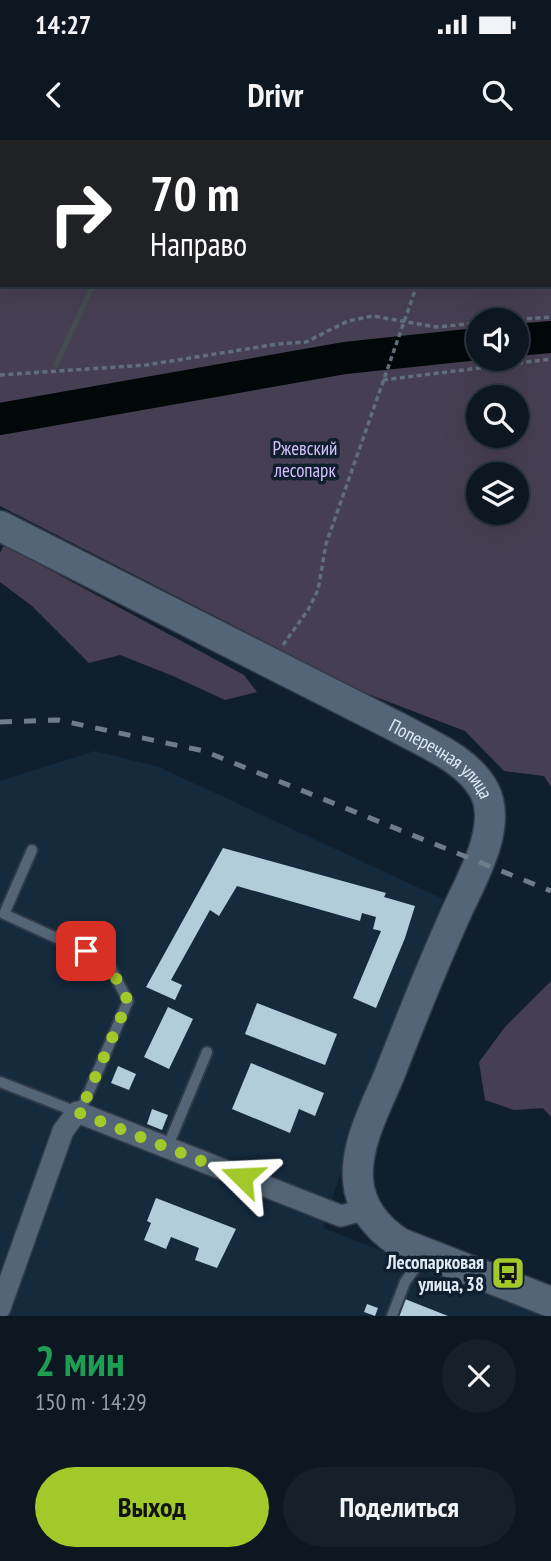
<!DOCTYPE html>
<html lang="ru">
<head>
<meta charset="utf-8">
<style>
  body { margin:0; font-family:"PT Sans Narrow",sans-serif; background:#15202a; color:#f1f3f6; height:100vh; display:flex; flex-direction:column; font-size:26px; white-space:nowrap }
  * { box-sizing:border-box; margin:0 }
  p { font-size:23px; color:#9a9fa5 }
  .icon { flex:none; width:38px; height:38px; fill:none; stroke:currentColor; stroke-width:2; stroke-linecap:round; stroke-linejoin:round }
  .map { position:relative; height:1176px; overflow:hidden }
  .sheet { display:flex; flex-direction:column; background:#0c1722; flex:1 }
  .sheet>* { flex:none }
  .hud { position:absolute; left:0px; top:0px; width:551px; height:147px; box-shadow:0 7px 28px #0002,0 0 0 2px #2c3640; background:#202124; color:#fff; overflow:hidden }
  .fabs { position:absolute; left:466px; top:168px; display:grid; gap:14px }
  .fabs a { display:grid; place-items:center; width:63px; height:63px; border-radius:50%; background:#0c1722; box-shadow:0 7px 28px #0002,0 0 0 2px #2c3640; font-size:35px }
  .pin { position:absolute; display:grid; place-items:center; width:60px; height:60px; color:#fff; margin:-30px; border-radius:14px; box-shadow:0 4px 10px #0006 }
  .me { position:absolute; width:77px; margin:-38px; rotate:291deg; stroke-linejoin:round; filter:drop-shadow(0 0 5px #0008) }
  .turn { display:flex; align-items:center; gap:24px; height:147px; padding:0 35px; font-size:32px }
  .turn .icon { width:91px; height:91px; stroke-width:2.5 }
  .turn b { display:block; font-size:49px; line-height:60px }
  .round { display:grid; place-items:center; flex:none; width:74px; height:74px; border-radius:37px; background:#15202a }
  .headline { display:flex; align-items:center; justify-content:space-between; height:119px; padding:0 35px }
  h1 { font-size:42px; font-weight:700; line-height:52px; color:#1e9e55 }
  .cta { display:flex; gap:14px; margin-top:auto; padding:14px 35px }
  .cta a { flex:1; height:80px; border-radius:42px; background:#a1c92a; color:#111; font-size:28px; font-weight:700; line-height:80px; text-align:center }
  .cta a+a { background:#15202a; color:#f1f3f6 }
  .status { display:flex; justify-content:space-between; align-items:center; height:49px; padding:0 35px; background:#0c1722; direction:ltr }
  .status svg { height:19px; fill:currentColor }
  header { display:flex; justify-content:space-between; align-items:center; height:91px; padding:0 35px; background:#0c1722; font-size:32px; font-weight:700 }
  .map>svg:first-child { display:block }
  .built { fill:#152a3d }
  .green { fill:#463f53; fill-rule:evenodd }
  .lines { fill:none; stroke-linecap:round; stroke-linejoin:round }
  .stream { stroke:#434c50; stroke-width:5 }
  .river { stroke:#000809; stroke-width:32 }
  .building { fill:#b0cdd9 }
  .lane-casing { stroke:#313b47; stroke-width:14 }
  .street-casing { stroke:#313b47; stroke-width:24 }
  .secondary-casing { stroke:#313b47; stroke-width:33 }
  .path { stroke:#616e7c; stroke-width:3.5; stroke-dasharray:5 3.5; stroke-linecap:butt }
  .lane { stroke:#546577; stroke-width:10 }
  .street { stroke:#546577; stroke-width:21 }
  .secondary { stroke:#546577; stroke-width:30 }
  .rail { stroke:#6f7c89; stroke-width:5; stroke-dasharray:12 12; stroke-linecap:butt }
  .route { stroke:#a1c92a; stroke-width:12; stroke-dasharray:0 21.6 }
  .labels { text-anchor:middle; stroke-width:7; stroke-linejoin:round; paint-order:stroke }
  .park-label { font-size:19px; fill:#d4c1fe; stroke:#101f2e }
  .street-label { font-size:19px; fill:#e0ebf5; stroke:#101f2e }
  .poi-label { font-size:19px; font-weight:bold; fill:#e0ebf5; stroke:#101f2e; text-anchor:end }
</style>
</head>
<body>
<div class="status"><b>14:27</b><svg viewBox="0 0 49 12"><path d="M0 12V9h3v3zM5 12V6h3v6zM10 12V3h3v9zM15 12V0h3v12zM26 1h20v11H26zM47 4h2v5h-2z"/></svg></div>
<header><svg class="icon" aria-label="back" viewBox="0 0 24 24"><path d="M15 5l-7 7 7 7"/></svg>Drivr<svg class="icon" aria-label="search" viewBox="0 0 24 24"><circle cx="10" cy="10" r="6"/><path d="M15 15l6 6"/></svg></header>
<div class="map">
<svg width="551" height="1176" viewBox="0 0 551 1176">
  <rect width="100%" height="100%" fill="#101f2e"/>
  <path class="built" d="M95,611l64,16 284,132 -106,285 -14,44 226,88h-549v-535z"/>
  <g class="green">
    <path d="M0,0h551v647l-7,-11 -40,-5 -39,-40 -102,-39 -363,-186zM2,2h548v143h-548zM516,180v39h-38v-39zM478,257h38v39h-38zM478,334h38v39h-38z"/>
    <path d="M4,405l240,130 13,17 -32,8 -52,-24 -53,-21 -31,8 -57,-57 -32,-24v-29z"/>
    <path d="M551,841v136l-8,-9 -29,2 -29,-10 -6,-38 26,-35z"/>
  </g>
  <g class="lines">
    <g class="stream">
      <path d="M160,2v-2"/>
      <path d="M56,225l37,-80"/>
    </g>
    <g class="river">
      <path d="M516,200l35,-3"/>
      <path d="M0,279l345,-61 133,-14"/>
    </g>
  </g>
  <g class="building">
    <path d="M223,708l163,45 -2,4 31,9 -10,32 -29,70 -23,-10 28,-67 -8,-2 3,-12 -14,-4 -2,8 -123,-35 -18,30 -9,-6 -39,70 11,5 -7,15 -29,-13z"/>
    <path d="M257,863l80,31 -12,31 -80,-31z"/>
    <path d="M168,867l25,12 -24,50 -25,-12z"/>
    <path d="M251,923l73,30 -9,23 -16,-7 -9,24 -58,-24z"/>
    <path d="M118,926l18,8 -7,16 -18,-7z"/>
    <path d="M152,969l16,6 -6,15 -15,-6z"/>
    <path d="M156,1058l80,31 -19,39 -22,-8 4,-12 -28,-11 -5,12 -22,-9 7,-17 -4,-2z"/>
    <path d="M405,1159l43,17h-50z"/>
    <path d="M367,1164l11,4 -3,8 -11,-4z"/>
  </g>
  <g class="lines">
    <defs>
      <g id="lane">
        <path d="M0,942l77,30 8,-11 43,-100 -21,-40 -103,-47 28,-64"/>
        <path d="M167,1008l40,-96"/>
        <path d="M392,1176l13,-34 20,-28"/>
      </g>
      <path id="street" d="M0,1168l63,-177 14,-19 264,104 25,-7"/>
      <g id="secondary">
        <path id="s1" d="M0,386l399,202c29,16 69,32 85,62 19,36 -12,88 -27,121 -24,53 -46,108 -67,162 -13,32 -35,71 -32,107 2,28 19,48 42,63l151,59"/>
      </g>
    </defs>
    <use href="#lane" class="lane-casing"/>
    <use href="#street" class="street-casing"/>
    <use href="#secondary" class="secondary-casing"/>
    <g class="path">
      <path d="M468,2l1,-2"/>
      <path d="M510,180l41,-3"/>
      <path d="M0,235l146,-10 132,-21 28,-2 42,-21 25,-5 63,11 42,-4"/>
      <path d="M383,240l168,-21"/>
      <path d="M283,505l25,-35 10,-20 8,-46 91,-259"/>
    </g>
    <use href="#lane" class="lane"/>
    <use href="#street" class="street"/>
    <use href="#secondary" class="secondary"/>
    <path class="rail" d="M0,582l58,-2 146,31 347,140"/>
  </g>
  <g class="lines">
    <path class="route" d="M86,811l21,10 21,40 -43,100 -8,11 165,65"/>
  </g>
  <defs>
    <symbol id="bus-square" viewBox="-11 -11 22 22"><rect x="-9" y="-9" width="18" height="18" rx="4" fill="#a1c92a" stroke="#101f2e"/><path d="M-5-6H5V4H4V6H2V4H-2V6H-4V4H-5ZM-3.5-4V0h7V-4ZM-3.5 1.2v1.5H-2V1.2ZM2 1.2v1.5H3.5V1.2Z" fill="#111"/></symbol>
  </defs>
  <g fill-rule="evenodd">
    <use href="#bus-square" x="489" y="1114" width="38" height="38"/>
  </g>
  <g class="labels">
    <g class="park-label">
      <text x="305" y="315">Ржевский<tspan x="305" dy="22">лесопарк</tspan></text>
    </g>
    <g class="street-label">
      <text dy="7" stroke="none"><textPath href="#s1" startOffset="500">Поперечная улица</textPath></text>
    </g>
    <g class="poi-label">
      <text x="484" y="1129">Лесопарковая<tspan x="484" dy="22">улица, 38</tspan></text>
    </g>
  </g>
</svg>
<div class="fabs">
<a><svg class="icon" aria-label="sound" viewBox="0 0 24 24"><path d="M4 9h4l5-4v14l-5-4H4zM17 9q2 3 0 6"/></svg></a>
<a><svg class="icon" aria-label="search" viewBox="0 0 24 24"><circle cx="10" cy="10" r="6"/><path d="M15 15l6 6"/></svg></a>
<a><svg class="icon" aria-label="layers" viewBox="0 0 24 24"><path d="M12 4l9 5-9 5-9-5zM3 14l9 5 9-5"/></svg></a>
</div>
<div class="pin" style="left:86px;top:811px;background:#d93025"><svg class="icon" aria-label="arrive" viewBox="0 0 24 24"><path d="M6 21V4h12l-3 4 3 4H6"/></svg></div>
<svg class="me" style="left:242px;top:1037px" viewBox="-20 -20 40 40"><path d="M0-17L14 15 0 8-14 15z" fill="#a1c92a" stroke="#fff" stroke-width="4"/></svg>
<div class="hud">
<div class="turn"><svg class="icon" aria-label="right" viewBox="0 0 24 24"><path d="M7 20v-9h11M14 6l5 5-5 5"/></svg><div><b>70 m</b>Направо</div></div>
</div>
</div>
<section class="sheet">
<div class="headline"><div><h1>2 мин</h1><p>150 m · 14:29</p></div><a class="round"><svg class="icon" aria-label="close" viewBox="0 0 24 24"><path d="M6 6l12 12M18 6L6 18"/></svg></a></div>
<div class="cta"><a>Выход</a><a>Поделиться</a></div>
</section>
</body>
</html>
